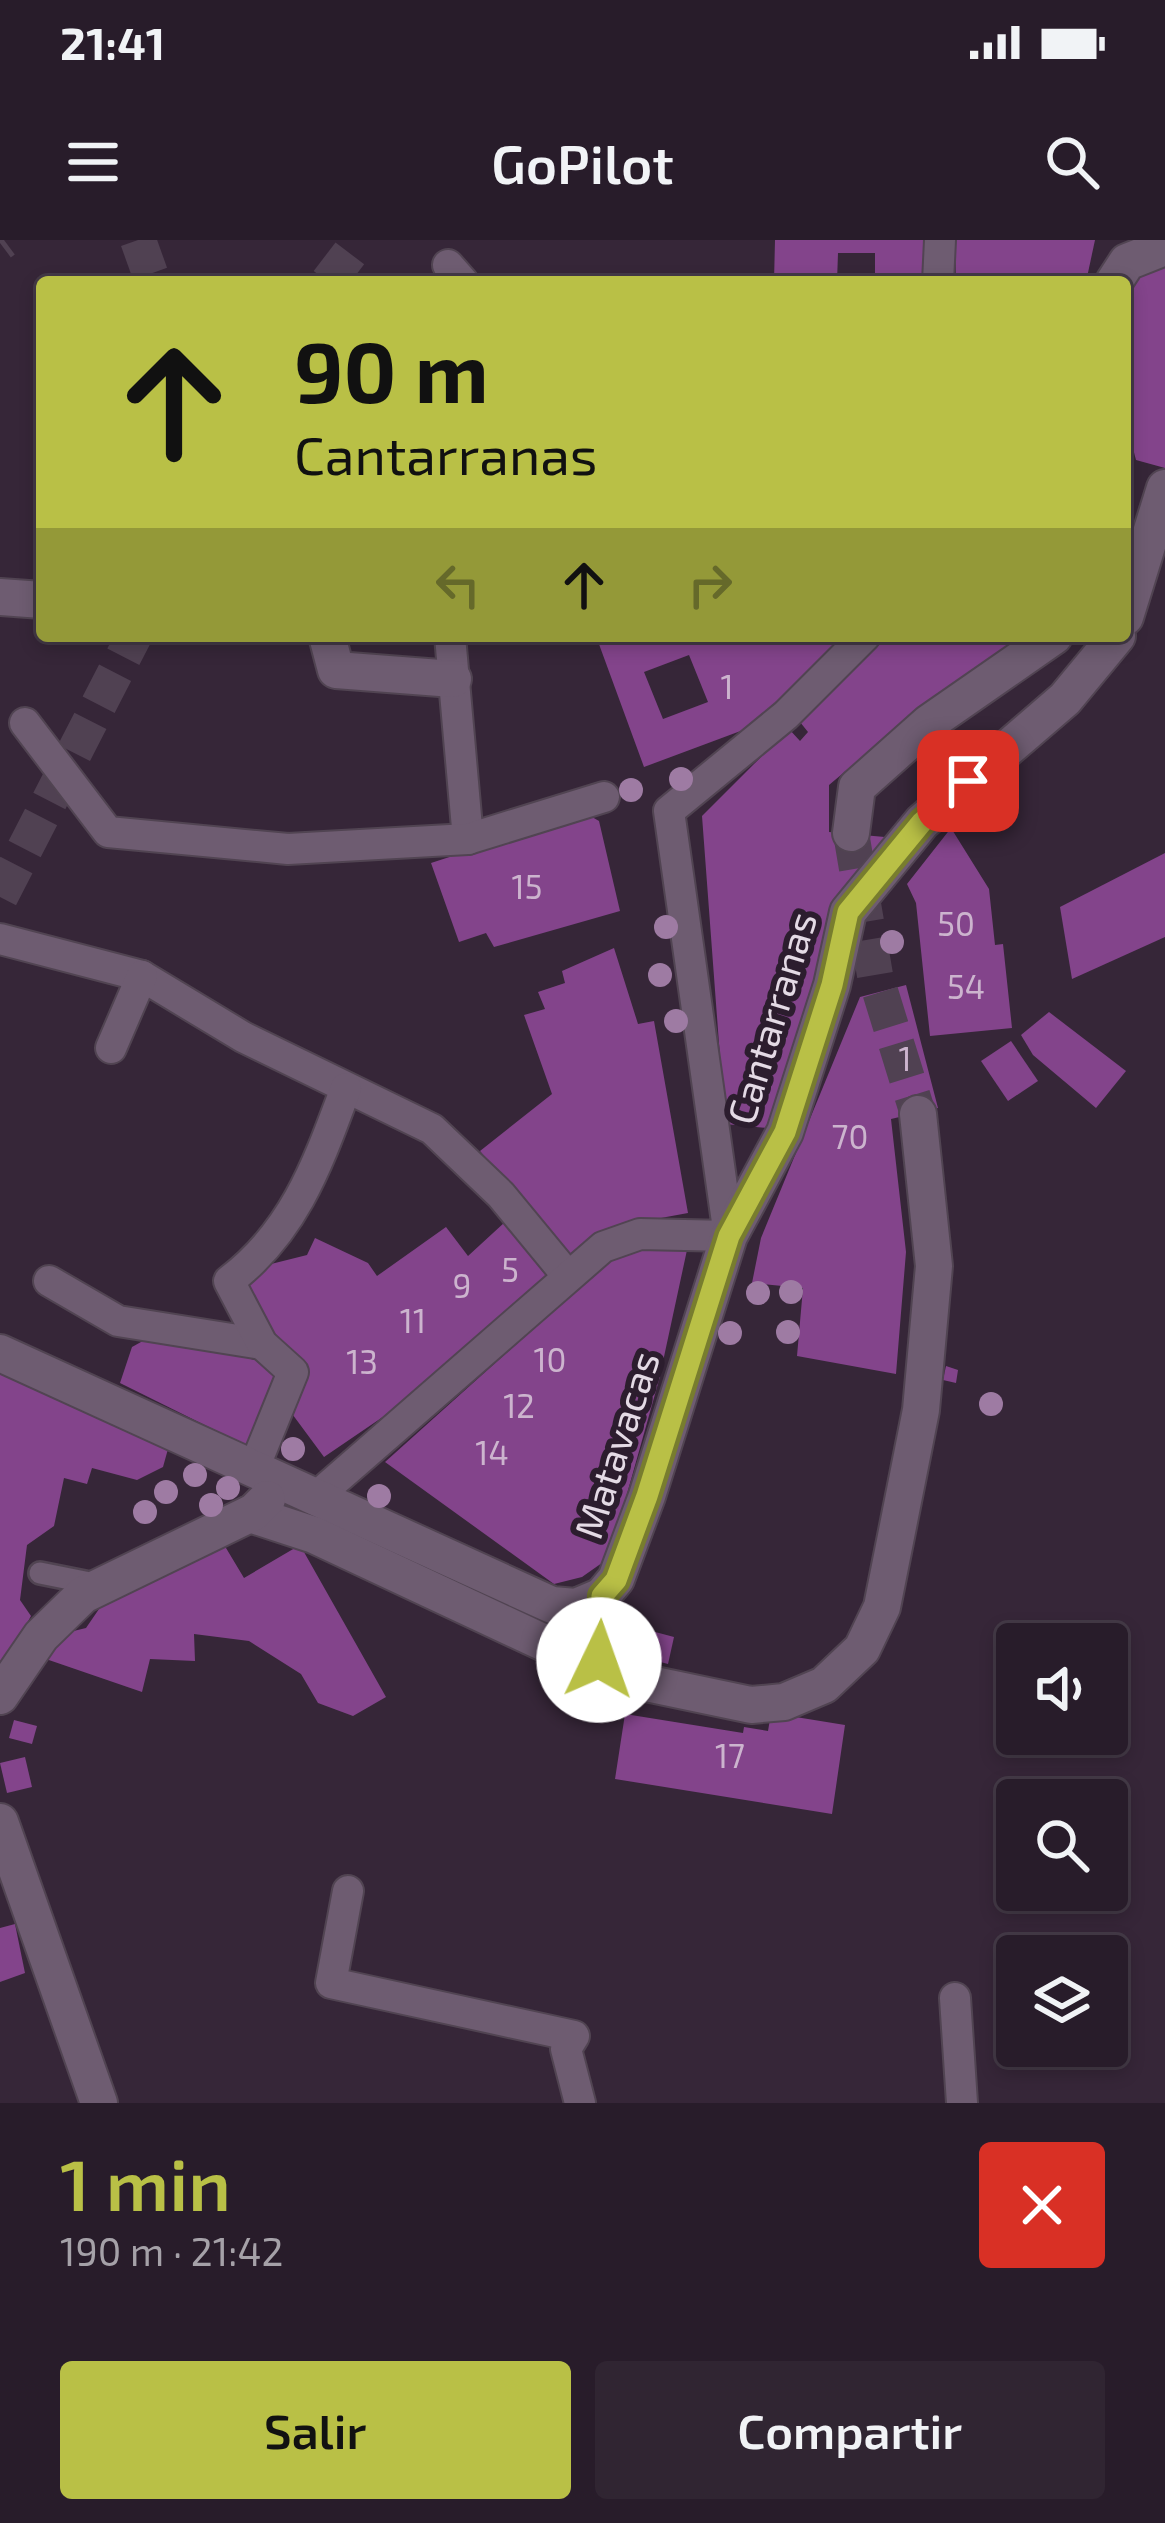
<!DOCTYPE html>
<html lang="es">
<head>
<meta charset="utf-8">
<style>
  body { margin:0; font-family:"Exo 2",sans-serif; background:#302532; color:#f1f3f6; height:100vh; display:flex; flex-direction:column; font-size:45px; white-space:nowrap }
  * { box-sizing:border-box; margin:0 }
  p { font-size:39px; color:#a5a1a8 }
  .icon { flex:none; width:66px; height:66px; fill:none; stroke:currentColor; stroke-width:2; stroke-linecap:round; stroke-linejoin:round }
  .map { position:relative; height:1863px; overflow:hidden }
  .drawer { display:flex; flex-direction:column; background:#281c2a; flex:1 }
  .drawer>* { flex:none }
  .banner { position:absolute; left:36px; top:36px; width:1095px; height:366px; border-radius:12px; box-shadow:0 6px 18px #0003,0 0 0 3px #443a47; background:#b9c046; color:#111; overflow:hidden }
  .tools { position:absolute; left:996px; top:1383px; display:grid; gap:24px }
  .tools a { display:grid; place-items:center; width:132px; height:132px; border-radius:12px; background:#281c2a; box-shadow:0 6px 18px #0003,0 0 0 3px #443a47; font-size:60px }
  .pin { position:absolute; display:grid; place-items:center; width:102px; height:102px; color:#fff; margin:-51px; border-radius:24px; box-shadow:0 6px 18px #0006 }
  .me { position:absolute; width:132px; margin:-66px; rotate:3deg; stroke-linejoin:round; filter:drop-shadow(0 0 9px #0008) }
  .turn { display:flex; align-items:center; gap:42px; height:252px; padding:0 60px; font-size:54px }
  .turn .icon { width:156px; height:156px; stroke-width:2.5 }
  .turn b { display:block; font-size:84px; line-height:102px }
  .lanes { display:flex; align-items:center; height:114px; padding:0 60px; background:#0003; justify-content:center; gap:60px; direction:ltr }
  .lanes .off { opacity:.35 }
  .round { display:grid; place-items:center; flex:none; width:126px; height:126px; border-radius:12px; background:#302532 }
  .head { display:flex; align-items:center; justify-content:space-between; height:204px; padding:0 60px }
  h1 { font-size:72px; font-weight:600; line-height:90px; color:#b9c046 }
  .action { display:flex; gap:24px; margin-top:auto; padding:24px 60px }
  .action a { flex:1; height:138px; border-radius:12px; background:#b9c046; color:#111; font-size:48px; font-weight:600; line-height:138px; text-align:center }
  .action a+a { background:#302532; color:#f1f3f6 }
  .status { display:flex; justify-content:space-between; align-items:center; height:84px; padding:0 60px; background:#281c2a; direction:ltr }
  .status svg { height:33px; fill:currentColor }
  header { display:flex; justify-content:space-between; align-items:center; height:156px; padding:0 60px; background:#281c2a; font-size:54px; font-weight:600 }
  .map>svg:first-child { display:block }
  .building { fill:#83448b; fill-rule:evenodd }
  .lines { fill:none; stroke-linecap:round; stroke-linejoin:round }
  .minor-tunnel { stroke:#504152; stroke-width:36; stroke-dasharray:36 18; stroke-linecap:butt }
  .service-casing { stroke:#514452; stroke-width:26 }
  .pedestrian-casing { stroke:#514452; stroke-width:34 }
  .minor-casing { stroke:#514452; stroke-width:40 }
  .service { stroke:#6e5c71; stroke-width:21 }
  .pedestrian { stroke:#6e5c71; stroke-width:30 }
  .minor { stroke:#6e5c71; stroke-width:36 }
  .tree { fill:#9e7ba3 }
  .route-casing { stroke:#787d2e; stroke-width:30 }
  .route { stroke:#b9c046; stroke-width:21 }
  .labels { text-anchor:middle; stroke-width:12; stroke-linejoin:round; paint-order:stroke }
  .number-label { font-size:33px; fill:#ccb4ce }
  .street-label { font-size:39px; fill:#e4dae5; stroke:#2c1d2e }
</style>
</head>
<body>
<div class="status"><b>21:41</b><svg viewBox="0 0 49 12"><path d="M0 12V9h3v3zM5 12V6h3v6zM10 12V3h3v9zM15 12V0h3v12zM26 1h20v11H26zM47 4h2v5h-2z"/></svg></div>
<header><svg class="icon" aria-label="menu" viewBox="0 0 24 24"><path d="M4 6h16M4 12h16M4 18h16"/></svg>GoPilot<svg class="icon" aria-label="search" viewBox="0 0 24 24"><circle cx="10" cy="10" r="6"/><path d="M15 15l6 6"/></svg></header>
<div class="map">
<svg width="1165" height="1863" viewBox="0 0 1165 1863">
  <rect width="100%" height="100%" fill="#362638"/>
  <g class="building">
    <path d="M775,0h150l-1,42h-49v-29h-37l-1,29h-63z"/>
    <path d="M955,0h140l-9,42h-130z"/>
    <path d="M1165,23v205l-29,-8 -11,-42v-128l11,-17z"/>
    <path d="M596,396h138l2,5 6,-5h114l-91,86 -121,45zM689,415l19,47 -45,17 -19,-47z"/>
    <path d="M875,396h154l-107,71 -93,78v47l67,6 -119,291 -52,-5 -23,-308 87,-87 11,12 8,-9 -8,-10 39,-38 -4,-6z"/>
    <path d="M585,573l14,8 21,90 -126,36 -8,-14 -27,9 -28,-79z"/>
    <path d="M951,588l38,61 6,56 8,-1 9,84 -82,8 -14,-133 -9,-19z"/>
    <path d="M1165,613v84l-93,42 -12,-72z"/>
    <path d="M614,708l24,76 16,-3 34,192 -76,14 -47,30 -85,-106 72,-57 -28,-79 21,-6 -7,-17 27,-9 -3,-12z"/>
    <path d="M906,745l32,123 -47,11 15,133 -10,122 -99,-18 6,-68 -51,-5 9,-45 99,-241z"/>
    <path d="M1049,772l77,59 -30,37 -63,-53 -12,-20z"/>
    <path d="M1011,801l27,40 -30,20 -27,-40z"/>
    <path d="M505,982l48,63 -132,106 -97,66 -37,-50 9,-38 -60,-87 19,-14 52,-13 8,-17 53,25 9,13 69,-49 22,29z"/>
    <path d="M630,1005l57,5 -28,130 -50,178 -27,19 -28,7 -169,-122 175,-157 28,-35z"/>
    <path d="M159,1092l116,34 7,17 -29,66 -133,-66 12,-36z"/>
    <path d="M946,1126l12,4 -2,13 -13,-3z"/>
    <path d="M0,1130l168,79 -5,18 -26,13 -45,-12 -5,16 -23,-6 -10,48 -27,19 -7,55 11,16 -31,56z"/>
    <path d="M220,1298l24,40 56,-33 86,152 -33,19 -35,-13 -17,-29 -52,-33 -55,-7 1,27 -45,-2 -8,33 -99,-34 14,-23 29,-7 13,-19 44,-34z"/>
    <path d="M614,1381l60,16 -6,27 -61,-16z"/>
    <path d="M771,1473l74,12 -13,89 -217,-35 10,-65 118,19 1,-6 24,4z"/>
    <path d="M14,1480l23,6 -5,18 -23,-6z"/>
    <path d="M25,1517l7,30 -25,6 -7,-30z"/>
    <path d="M15,1684l10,49 -25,9v-54z"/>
  </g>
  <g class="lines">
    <g class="minor-tunnel">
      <path d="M138,0l15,42"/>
      <path d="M0,3l4,-3"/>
      <path d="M328,42l32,-42"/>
      <path d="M851,593l24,142 43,139"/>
      <path d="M0,657l134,-261"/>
    </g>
    <defs>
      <path id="service" d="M40,1333l60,12"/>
      <g id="pedestrian">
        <path d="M448,25l15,17"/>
        <path d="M938,42l2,-42"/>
        <path d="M450,396l18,203"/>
        <path d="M25,483l83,109 180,17 180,-10 136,-42"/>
        <path d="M0,699l142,37 101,61 189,92 69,66 61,74"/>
        <path d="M111,808l31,-72"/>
        <path d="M49,1041l69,40 144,23"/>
        <path d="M254,1228l39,-96 -31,-28 -33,-63c66,-50 89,-118 117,-193"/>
        <path d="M316,1257l287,-250 37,-13 89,2 -60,-425 117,-96 79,-79"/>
        <path d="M348,1651l-17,92 243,53 -8,13 14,54"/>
        <path d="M955,1758l7,105"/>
      </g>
      <g id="minor">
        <path d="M1114,42l13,-20 38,-15"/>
        <path d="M0,357l42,3"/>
        <path d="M1125,377l40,-129"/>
        <path d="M327,396l9,34 117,9"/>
        <path d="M851,593l6,-46 72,-64 125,-87"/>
        <path d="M0,1113l552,252 24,2 26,-11"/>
        <path d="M250,1274l64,21 303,142 134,28 33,-3 40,-17 38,-36 20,-42 39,-197 13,-144 -16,-152"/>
        <path d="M612,1435l-13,-20 3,-59 14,-17 31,-83 82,-260 56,-104 47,-147 16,-73 74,-90 143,-123 52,-63"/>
        <path d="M0,1456l41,-60 42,-41 171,-83 13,-13"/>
        <path d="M0,1582l99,281"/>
      </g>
    </defs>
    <use href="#service" class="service-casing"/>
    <use href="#pedestrian" class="pedestrian-casing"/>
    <use href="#minor" class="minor-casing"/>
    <use href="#service" class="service"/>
    <use href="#pedestrian" class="pedestrian"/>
    <use href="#minor" class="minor"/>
  </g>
  <g class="tree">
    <circle cx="681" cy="539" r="12"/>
    <circle cx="631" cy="550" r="12"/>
    <circle cx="666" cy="687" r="12"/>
    <circle cx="892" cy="702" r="12"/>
    <circle cx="660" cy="735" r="12"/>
    <circle cx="676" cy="781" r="12"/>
    <circle cx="791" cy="1052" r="12"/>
    <circle cx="758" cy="1053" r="12"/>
    <circle cx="788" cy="1092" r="12"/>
    <circle cx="730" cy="1093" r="12"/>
    <circle cx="991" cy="1164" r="12"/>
    <circle cx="293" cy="1209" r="12"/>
    <circle cx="195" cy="1235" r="12"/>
    <circle cx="228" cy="1248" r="12"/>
    <circle cx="166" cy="1252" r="12"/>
    <circle cx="379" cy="1256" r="12"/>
    <circle cx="211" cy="1265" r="12"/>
    <circle cx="145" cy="1272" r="12"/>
  </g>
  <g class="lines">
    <defs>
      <path id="route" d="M599,1420l3,-64 14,-16 31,-84 82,-260 56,-104 47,-147 16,-73 74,-90 46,-41"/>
    </defs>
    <use href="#route" class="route-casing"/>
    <use href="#route" class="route"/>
  </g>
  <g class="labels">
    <g class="number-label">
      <text x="727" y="459">1</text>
      <text x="527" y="659">15</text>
      <text x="956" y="696">50</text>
      <text x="966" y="759">54</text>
      <text x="905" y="831">1</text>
      <text x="850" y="909">70</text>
      <text x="510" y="1042">5</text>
      <text x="462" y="1058">9</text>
      <text x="413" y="1093">11</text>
      <text x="550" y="1132">10</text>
      <text x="362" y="1134">13</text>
      <text x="519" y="1178">12</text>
      <text x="492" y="1225">14</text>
      <text x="730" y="1528">17</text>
    </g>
    <g class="street-label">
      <text transform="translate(772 778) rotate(-73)" y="14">Cantarranas</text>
      <text transform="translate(617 1205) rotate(-72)" y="14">Matavacas</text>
    </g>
  </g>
</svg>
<div class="tools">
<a><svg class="icon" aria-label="sound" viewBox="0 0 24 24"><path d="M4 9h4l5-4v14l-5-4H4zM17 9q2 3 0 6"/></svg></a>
<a><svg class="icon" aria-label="search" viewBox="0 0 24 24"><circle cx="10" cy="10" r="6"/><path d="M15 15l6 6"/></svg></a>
<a><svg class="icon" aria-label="layers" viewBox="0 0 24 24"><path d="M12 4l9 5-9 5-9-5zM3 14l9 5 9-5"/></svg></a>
</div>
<div class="pin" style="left:968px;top:541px;background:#d93025"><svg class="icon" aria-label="arrive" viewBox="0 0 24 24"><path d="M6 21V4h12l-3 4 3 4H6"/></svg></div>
<svg class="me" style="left:599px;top:1420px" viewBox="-20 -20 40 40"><circle r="19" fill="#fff"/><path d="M0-13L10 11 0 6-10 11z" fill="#b9c046"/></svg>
<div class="banner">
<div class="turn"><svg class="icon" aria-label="ahead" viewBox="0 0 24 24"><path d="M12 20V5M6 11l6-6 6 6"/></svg><div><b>90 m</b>Cantarranas</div></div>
<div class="lanes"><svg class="icon off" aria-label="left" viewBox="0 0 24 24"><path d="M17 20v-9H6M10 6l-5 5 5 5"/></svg><svg class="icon" aria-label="ahead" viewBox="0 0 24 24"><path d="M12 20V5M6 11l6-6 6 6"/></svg><svg class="icon off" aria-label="right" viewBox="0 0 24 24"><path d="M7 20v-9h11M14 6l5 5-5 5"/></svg></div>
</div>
</div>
<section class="drawer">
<div class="head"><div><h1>1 min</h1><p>190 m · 21:42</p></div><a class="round" style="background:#d93025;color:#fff"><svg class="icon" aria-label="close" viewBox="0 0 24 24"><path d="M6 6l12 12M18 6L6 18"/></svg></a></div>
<div class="action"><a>Salir</a><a>Compartir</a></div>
</section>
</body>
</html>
